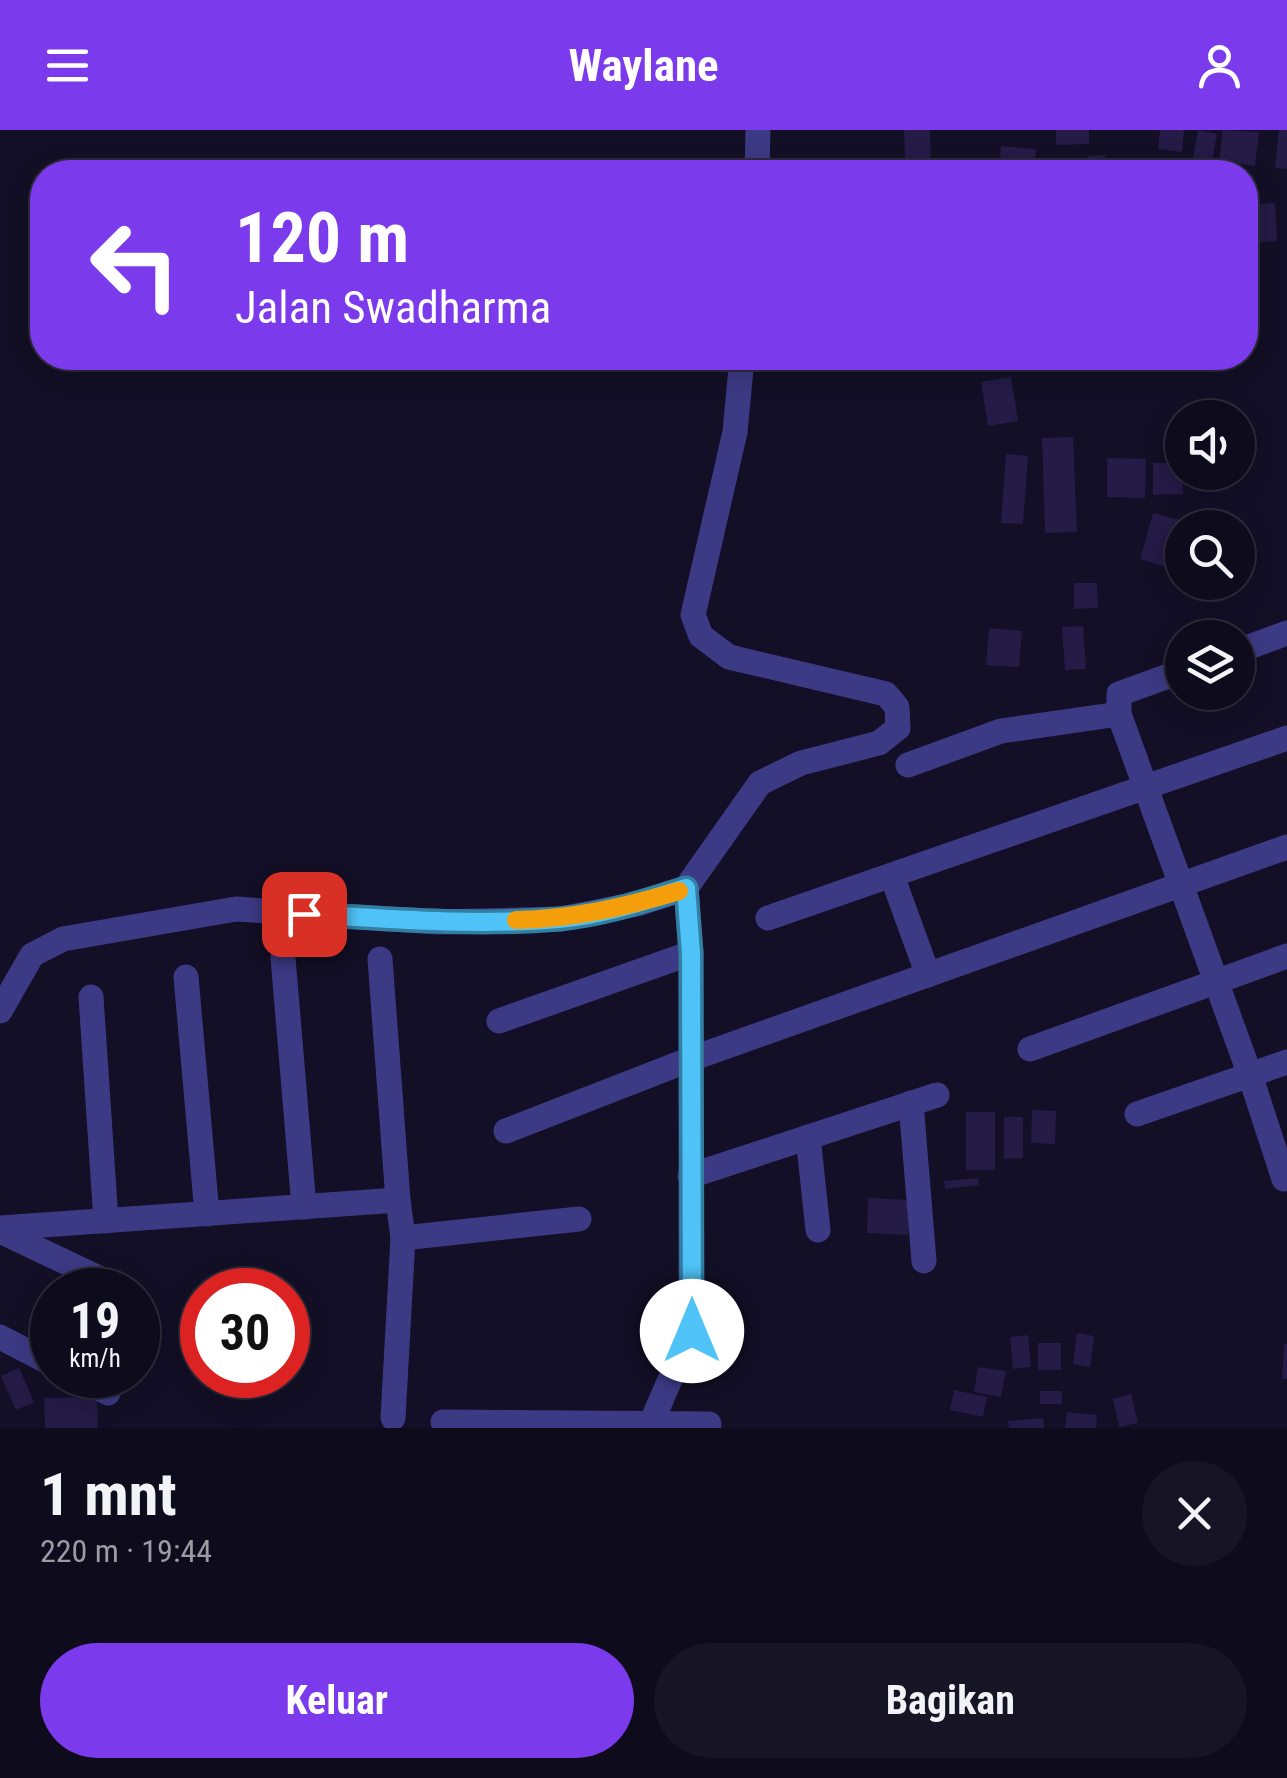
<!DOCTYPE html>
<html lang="id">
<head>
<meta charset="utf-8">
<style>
  body { margin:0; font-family:"Roboto Condensed",sans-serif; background:#171425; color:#f1f3f6; height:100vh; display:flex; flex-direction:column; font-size:38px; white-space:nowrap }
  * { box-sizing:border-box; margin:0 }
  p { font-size:32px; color:#9b9ba3 }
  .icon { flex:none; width:55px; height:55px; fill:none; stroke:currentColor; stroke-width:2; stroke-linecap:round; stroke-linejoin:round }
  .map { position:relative; height:1298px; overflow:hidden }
  .panel { display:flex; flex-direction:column; background:#0e0b1c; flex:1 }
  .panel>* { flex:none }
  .banner { position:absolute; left:30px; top:30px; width:1228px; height:210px; border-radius:40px; box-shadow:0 5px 25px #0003,0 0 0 2px #2e2b3b; background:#7c3aed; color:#fff; overflow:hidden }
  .buttons { position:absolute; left:1165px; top:270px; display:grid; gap:20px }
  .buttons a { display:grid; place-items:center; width:90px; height:90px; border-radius:50%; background:#0e0b1c; box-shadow:0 5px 25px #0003,0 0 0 2px #2e2b3b; font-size:50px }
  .speed { position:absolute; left:30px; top:1138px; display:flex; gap:20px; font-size:50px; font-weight:700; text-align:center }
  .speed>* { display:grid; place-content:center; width:130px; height:130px; border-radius:50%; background:#0e0b1c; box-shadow:0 5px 25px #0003,0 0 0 2px #2e2b3b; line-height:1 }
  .speed small { font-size:25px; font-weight:400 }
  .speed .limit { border:15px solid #d22; background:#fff; color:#111 }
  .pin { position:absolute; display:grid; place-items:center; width:85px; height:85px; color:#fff; margin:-42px; border-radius:20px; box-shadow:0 5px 15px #0006 }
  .me { position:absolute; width:110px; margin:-55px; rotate:0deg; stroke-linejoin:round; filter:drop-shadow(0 0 8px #0008) }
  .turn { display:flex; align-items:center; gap:35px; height:210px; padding:0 40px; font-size:45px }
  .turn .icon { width:130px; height:130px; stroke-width:2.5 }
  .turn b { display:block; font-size:70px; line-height:85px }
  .round { display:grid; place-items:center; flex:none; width:105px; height:105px; border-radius:52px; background:#171425 }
  .summary { display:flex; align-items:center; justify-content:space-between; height:170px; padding:0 40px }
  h1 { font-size:60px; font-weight:700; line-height:75px }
  .button { display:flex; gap:20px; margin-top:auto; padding:20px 40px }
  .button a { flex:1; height:115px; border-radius:60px; background:#7c3aed; color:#fff; font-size:40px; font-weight:700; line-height:115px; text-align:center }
  .button a+a { background:#171425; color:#f1f3f6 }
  header { display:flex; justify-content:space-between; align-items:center; height:130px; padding:0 40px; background:#7c3aed; color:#fff; font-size:45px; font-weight:700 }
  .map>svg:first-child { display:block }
  .building { fill:#241b47 }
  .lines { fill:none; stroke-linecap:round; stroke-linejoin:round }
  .minor { stroke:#3d3a85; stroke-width:25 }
  .route-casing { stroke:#337fa1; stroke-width:25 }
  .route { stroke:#4fc3f7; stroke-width:18 }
  .slow { stroke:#f59e0b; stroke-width:18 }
</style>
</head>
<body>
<header><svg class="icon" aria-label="menu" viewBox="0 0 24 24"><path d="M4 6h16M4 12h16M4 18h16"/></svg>Waylane<svg class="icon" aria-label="person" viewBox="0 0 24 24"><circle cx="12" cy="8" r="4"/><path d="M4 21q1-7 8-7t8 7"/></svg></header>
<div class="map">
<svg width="1287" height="1298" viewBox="0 0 1287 1298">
  <rect width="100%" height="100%" fill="#130f26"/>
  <g class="building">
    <path d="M904,0h26l1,28h-26z"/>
    <path d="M1056,0h33v14l-33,1z"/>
    <path d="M1160,0h24l-2,22 -24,-3z"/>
    <path d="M1198,0l19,4 -5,27 -19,-3z"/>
    <path d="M1223,0l36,2 -4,34 -36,-5z"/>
    <path d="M1279,0h8v39l-12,-1z"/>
    <path d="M1001,16l35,3 -2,23h-35z"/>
    <path d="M1105,25l1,17h-18l-1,-16z"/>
    <path d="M1275,73l2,38 -28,2 -2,-38z"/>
    <path d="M1245,177l8,1 -6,43h-2z"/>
    <path d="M1011,247l7,44 -30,5 -7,-44z"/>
    <path d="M1073,307l4,95 -32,1 -3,-95z"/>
    <path d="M1006,324l22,2 -5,68 -22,-1z"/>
    <path d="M1107,328l39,1 -1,39 -38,-1z"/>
    <path d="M1153,333h29l1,31 -30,1z"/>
    <path d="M1153,383l27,7 -13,47 -27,-8z"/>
    <path d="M1074,453h23l1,25 -24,1z"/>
    <path d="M1083,496l3,43 -21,1 -3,-43z"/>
    <path d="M989,498l33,3 -3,36 -33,-2z"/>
    <path d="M1032,980l24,1 -1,33 -24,-1z"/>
    <rect x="966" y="982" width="29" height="58"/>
    <path d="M1004,987h19v41l-19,1z"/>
    <path d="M978,1048l1,7 -34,4 -1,-8z"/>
    <path d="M868,1068l42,2 -2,35 -41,-2z"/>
    <path d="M1077,1203l17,3 -4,31 -17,-3z"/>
    <path d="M1028,1205l3,32 -18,2 -3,-32z"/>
    <rect x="1038" y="1213" width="23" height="27"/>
    <path d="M1284,1214h3v35h-5z"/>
    <path d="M978,1237l28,4 -5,26 -27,-5z"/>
    <path d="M19,1238l15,34 -18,8 -15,-34z"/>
    <path d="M954,1260l33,7 -4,20 -33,-7z"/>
    <rect x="1040" y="1261" width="22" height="13"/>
    <path d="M1131,1264l7,29 -19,4 -6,-28z"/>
    <path d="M97,1267l1,31h-53l-1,-30z"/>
    <path d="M1067,1282l30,3 -1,13h-31z"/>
    <path d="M1043,1288l1,10h-35l-1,-7z"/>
  </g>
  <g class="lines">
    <g class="minor">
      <path d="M757,42l1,-42"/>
      <path d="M1238,521l49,-18"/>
      <path d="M1182,541l-63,23v20l131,361 34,104"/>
      <path d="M908,635l93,-34 118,-17"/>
      <path d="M892,746l36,99"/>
      <path d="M768,788l519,-180"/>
      <path d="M283,828l21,249"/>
      <path d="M380,829l18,241"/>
      <path d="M186,847l21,237"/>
      <path d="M91,867l15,224"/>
      <path d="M0,881l32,-56 31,-16 173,-30 202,13 123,-3 76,-15 49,-16 74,-105 41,-20 78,-20 19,-15 -1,-21 -11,-13 -157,-37 -28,-21 -8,-21 42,-183 7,-74"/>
      <path d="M499,891l192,-68"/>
      <path d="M1030,919l257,-93"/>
      <path d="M911,973l13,158"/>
      <path d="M1137,984l150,-52"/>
      <path d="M506,1001l185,-72 596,-212"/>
      <path d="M808,1007l10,93"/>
      <path d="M690,1046l247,-81"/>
      <path d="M0,1098l398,-28 5,38 176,-19"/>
      <path d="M0,1101l124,59"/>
      <path d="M0,1207l52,27"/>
      <path d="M74,1245l34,18"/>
      <path d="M393,1288l10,-180"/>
      <path d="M443,1292l266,2"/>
      <path d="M649,1298l42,-97v-378l-5,-65"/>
    </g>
  </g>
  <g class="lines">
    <defs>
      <path id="route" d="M304,784c84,5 170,12 255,5 43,-4 86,-18 127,-31l5,65 1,378"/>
    </defs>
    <use href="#route" class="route-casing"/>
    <use href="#route" class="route"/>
    <path class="slow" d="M516,790c56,-1 109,-13 163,-29"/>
  </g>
</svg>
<div class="buttons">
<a><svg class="icon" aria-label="sound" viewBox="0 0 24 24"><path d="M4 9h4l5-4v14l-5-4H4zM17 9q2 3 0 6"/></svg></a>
<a><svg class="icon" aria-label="search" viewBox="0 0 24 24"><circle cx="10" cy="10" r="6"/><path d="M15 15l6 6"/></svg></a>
<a><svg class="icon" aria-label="layers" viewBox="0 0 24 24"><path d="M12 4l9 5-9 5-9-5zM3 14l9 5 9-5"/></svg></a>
</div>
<div class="speed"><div>19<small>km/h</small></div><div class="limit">30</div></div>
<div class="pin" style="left:304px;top:784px;background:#d93025"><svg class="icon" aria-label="arrive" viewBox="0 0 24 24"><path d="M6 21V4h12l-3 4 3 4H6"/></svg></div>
<svg class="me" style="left:692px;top:1201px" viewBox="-20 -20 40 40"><circle r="19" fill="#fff"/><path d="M0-13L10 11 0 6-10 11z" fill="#4fc3f7"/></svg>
<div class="banner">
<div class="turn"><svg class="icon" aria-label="left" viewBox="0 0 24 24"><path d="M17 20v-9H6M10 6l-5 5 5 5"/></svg><div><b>120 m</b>Jalan Swadharma</div></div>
</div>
</div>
<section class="panel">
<div class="summary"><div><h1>1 mnt</h1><p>220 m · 19:44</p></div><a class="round"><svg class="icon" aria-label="close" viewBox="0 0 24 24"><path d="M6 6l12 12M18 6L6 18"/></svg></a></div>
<div class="button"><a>Keluar</a><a>Bagikan</a></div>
</section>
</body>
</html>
